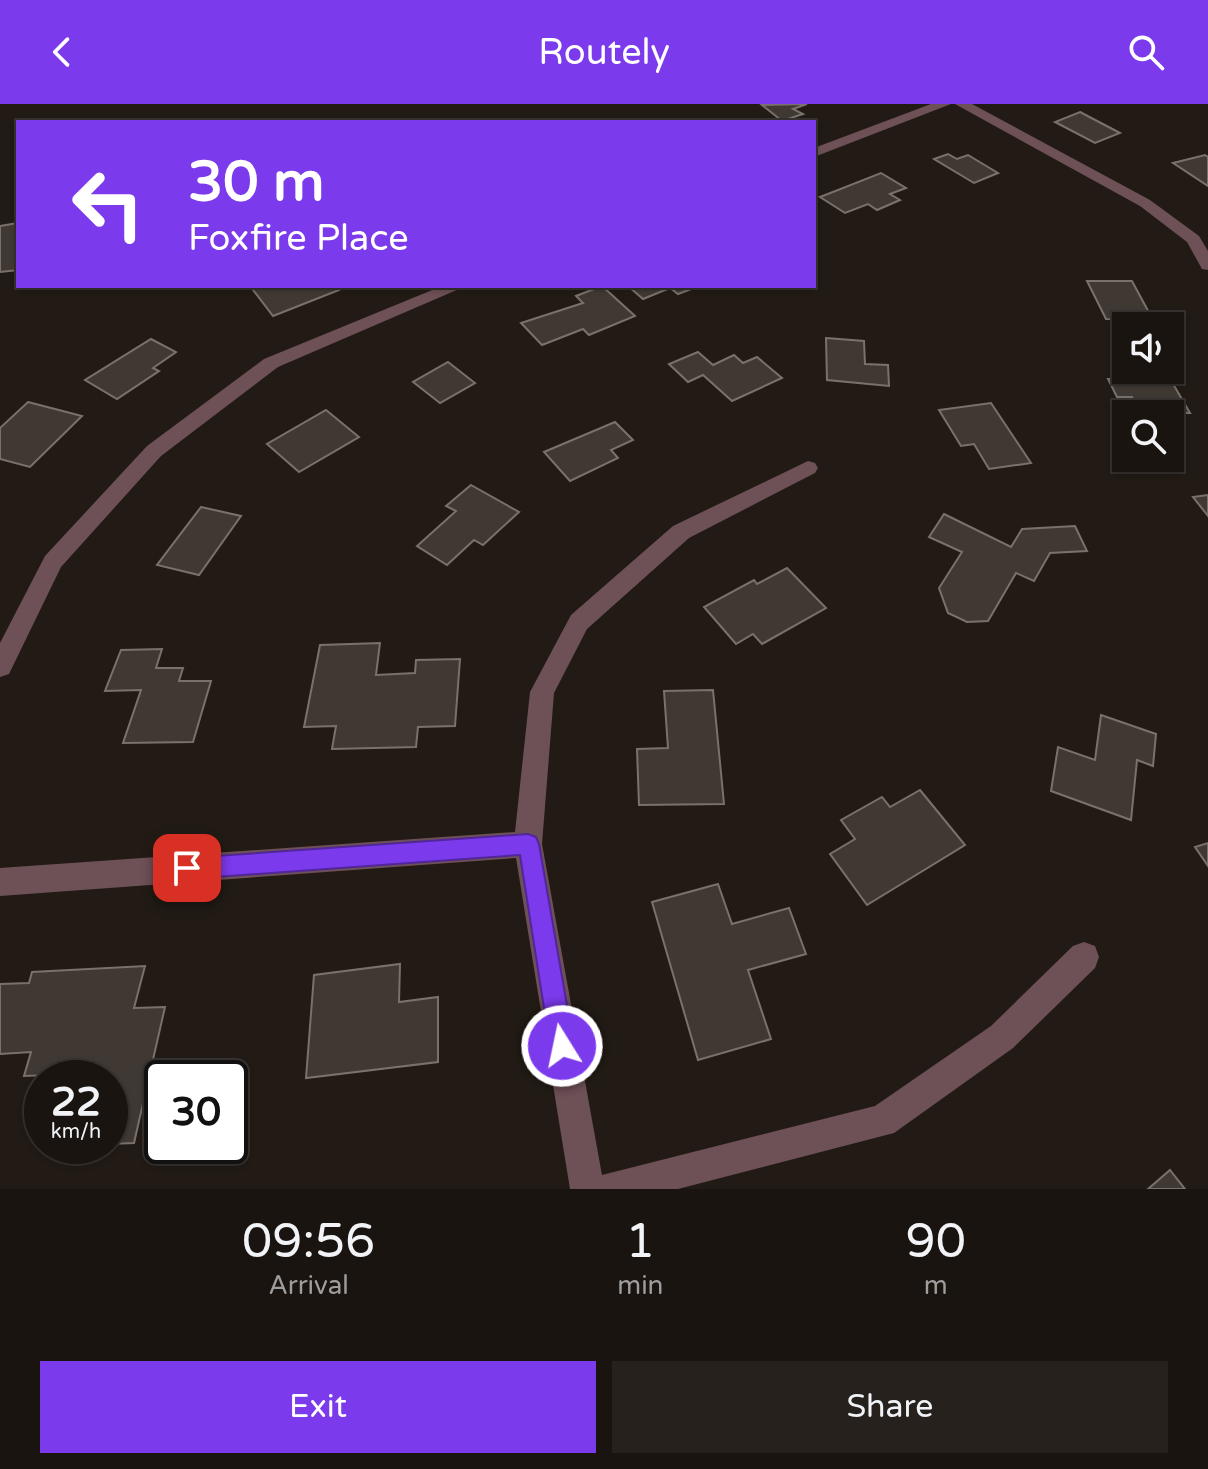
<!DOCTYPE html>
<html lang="en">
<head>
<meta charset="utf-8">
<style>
  body { margin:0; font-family:"Varela Round",sans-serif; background:#27211e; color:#f1f3f6; height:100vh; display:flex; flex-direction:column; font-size:30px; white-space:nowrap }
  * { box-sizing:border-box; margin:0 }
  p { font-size:26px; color:#9f9e9f }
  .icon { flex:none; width:44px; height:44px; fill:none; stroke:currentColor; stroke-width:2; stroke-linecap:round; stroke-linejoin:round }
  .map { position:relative; height:1085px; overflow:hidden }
  .drawer { display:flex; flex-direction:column; background:#1a1410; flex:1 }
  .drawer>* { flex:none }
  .top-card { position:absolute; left:16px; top:16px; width:800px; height:168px; border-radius:0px; box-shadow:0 2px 6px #0004,0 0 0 2px #383330; background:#7c3aed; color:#fff; overflow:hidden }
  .tools { position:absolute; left:1112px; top:208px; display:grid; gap:16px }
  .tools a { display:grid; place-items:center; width:72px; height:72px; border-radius:0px; background:#1a1410; box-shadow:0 2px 6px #0004,0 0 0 2px #383330; font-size:40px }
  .speed { position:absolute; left:24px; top:956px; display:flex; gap:16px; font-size:40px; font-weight:700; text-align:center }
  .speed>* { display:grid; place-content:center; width:104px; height:104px; border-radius:50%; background:#1a1410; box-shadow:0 2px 6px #0004,0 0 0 2px #383330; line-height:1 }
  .speed small { font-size:20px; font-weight:400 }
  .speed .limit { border:4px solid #111; border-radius:12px; background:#fff; color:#111 }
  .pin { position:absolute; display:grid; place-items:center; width:68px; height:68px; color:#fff; margin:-34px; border-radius:16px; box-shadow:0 4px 12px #0006 }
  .me { position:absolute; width:88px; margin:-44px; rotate:350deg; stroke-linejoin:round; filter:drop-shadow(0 0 6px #0008) }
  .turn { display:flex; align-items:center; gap:28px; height:168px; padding:0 40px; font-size:36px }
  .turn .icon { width:104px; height:104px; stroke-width:2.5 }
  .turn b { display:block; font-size:56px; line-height:68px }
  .eta { display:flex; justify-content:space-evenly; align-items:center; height:136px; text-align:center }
  .eta b { font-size:48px; font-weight:600; line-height:56px }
  .button { display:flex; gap:16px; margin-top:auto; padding:16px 40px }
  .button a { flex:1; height:92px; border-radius:0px; background:#7c3aed; color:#fff; font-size:32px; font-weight:600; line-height:92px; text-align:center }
  .button a+a { background:#27211e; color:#f1f3f6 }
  header { display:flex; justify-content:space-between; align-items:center; height:104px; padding:0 40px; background:#7c3aed; color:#fff; font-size:36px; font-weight:600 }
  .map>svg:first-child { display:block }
  .building { fill:#403933; stroke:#79716a; stroke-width:2 }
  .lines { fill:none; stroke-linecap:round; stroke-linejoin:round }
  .street { fill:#6e5057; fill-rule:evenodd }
  .route { fill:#7c3aed; stroke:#51269a; stroke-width:2 }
</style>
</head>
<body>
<header><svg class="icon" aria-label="back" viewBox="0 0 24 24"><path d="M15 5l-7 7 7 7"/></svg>Routely<svg class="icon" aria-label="search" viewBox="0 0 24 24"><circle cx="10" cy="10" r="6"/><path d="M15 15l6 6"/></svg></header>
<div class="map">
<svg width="1208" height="1085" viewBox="0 0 1208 1085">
  <rect width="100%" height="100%" fill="#221b15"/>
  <g class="building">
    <path d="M807,0l-14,5 10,5 -21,7 -20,-16z"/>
    <path d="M1080,8l40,21 -25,10 -40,-21z"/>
    <path d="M948,50l9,5 11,-4 30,18 -24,10 -40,-24z"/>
    <path d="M1205,51l3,2v29l-35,-23z"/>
    <path d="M881,69l25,15 -16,6 10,6 -23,10 -9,-6 -23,9 -25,-16z"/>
    <path d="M18,119v47l-18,2v-46z"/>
    <path d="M1087,177h45l21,39 -47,-1z"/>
    <path d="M250,182h86l3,4 -66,26z"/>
    <path d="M602,182l33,30 -46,19 -6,-6 -41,16 -21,-22 62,-20 -7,-7z"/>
    <path d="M628,182h63l3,2 -16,6 -8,-6 -27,11z"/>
    <path d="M826,234l38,3 1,23 23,1 1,21 -62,-6z"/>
    <path d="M151,235l25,13 -23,16 6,3 -42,28 -32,-19z"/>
    <path d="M698,248l15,13 21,-10 9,8 14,-6 25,21 -50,23 -29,-26 -15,7 -19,-18z"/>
    <path d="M448,258l27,21 -35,20 -27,-21z"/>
    <path d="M1118,263h8v3h39l25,43h-50l-8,-16h-15l-9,-18h17z"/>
    <path d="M28,298l54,14 -52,51 -30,-8v-31z"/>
    <path d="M991,299l40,60 -42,6 -15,-25 -13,2 -22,-36z"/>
    <path d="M326,306l33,27 -60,35 -32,-28z"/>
    <path d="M615,318l18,18 -22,10 7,8 -48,23 -26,-29z"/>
    <path d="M471,381l48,27 -36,33 -9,-5 -27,25 -30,-19 39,-35 -10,-5z"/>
    <path d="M1208,391v21l-15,-19z"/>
    <path d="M201,403l40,9 -42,59 -42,-10z"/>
    <path d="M944,410l67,33 11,-18 53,-3 12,25 -37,2 -16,28 -18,-8 -28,48 -21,1 -19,-9 -9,-25 23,-36 -33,-15z"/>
    <path d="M787,464l39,40 -64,36 -9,-10 -17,10 -32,-37 50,-27 3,4z"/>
    <path d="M380,539l-4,32 39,-2 1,-13 44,-1 -5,67 -37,1 -2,20 -84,2 4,-23 -32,1 16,-82z"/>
    <path d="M162,545l-6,19h27l-4,13h32l-18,61 -70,1 18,-53 -36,1 16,-41z"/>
    <path d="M713,586l11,114 -85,1 -2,-56 31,-1 -4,-57z"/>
    <path d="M1101,611l55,19 -3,32 -16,-6 -6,60 -80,-29 7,-44 37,13z"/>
    <path d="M920,686l45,55 -98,60 -37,-51 25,-15 -14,-19 41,-23 8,10z"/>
    <path d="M1208,739v23l-13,-19z"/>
    <path d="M718,780l14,40 57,-16 17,46 -58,16 23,69 -73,21 -46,-158z"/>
    <path d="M400,860l-1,38 39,-5v65l-132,16 8,-103z"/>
    <path d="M145,862l-11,42 31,-1 -31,136 -24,1v-66h-10l1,-5 -77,3 7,-24 -31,2v-70l29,-1 3,-11z"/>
    <path d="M1170,1066l15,19h-37z"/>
  </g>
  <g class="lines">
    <g class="street">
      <path d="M931,0h20l-137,53v-9z"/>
      <path d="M955,0h17l178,96 49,36 9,15v19l-6,-1 -15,-27 -47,-36z"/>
      <path d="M442,182h24l-188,81 -117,89 -100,111 -52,107 -9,3v-34l45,-87 102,-110 117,-87z"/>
      <path d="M808,357l7,2 3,5 -3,5 -126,65 -102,91 -33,64 -12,151 60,331 273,-69 116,-80 82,-80 11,-4 11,4 4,11 -4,11 -82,80 -119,85 -216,56h-108l-54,-331 -516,38v-28l515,-36 15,-140 41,-77 102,-89z"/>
    </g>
  </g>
  <path class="route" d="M528,730l8,3 3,7 35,202 -4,8 -8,4 -8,-4 -4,-8 -30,-191 -333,24 -8,-3 -3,-8 3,-7 8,-3z"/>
</svg>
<div class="tools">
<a><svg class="icon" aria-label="sound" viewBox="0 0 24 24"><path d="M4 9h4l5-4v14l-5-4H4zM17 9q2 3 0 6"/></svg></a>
<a><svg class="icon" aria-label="search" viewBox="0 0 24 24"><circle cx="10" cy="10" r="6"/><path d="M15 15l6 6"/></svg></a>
</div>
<div class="speed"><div>22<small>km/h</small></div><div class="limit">30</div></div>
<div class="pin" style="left:187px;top:764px;background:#d93025"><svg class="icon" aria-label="arrive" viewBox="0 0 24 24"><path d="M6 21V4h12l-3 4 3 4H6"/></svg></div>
<svg class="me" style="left:562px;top:942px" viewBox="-20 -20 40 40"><circle r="17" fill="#7c3aed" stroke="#fff" stroke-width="3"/><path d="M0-11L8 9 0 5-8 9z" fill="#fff"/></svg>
<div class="top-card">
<div class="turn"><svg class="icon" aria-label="left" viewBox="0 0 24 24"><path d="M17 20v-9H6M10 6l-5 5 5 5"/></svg><div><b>30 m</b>Foxfire Place</div></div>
</div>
</div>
<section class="drawer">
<div class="eta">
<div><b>09:56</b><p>Arrival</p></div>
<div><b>1</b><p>min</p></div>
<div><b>90</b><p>m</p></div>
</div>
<div class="button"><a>Exit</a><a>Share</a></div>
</section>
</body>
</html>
